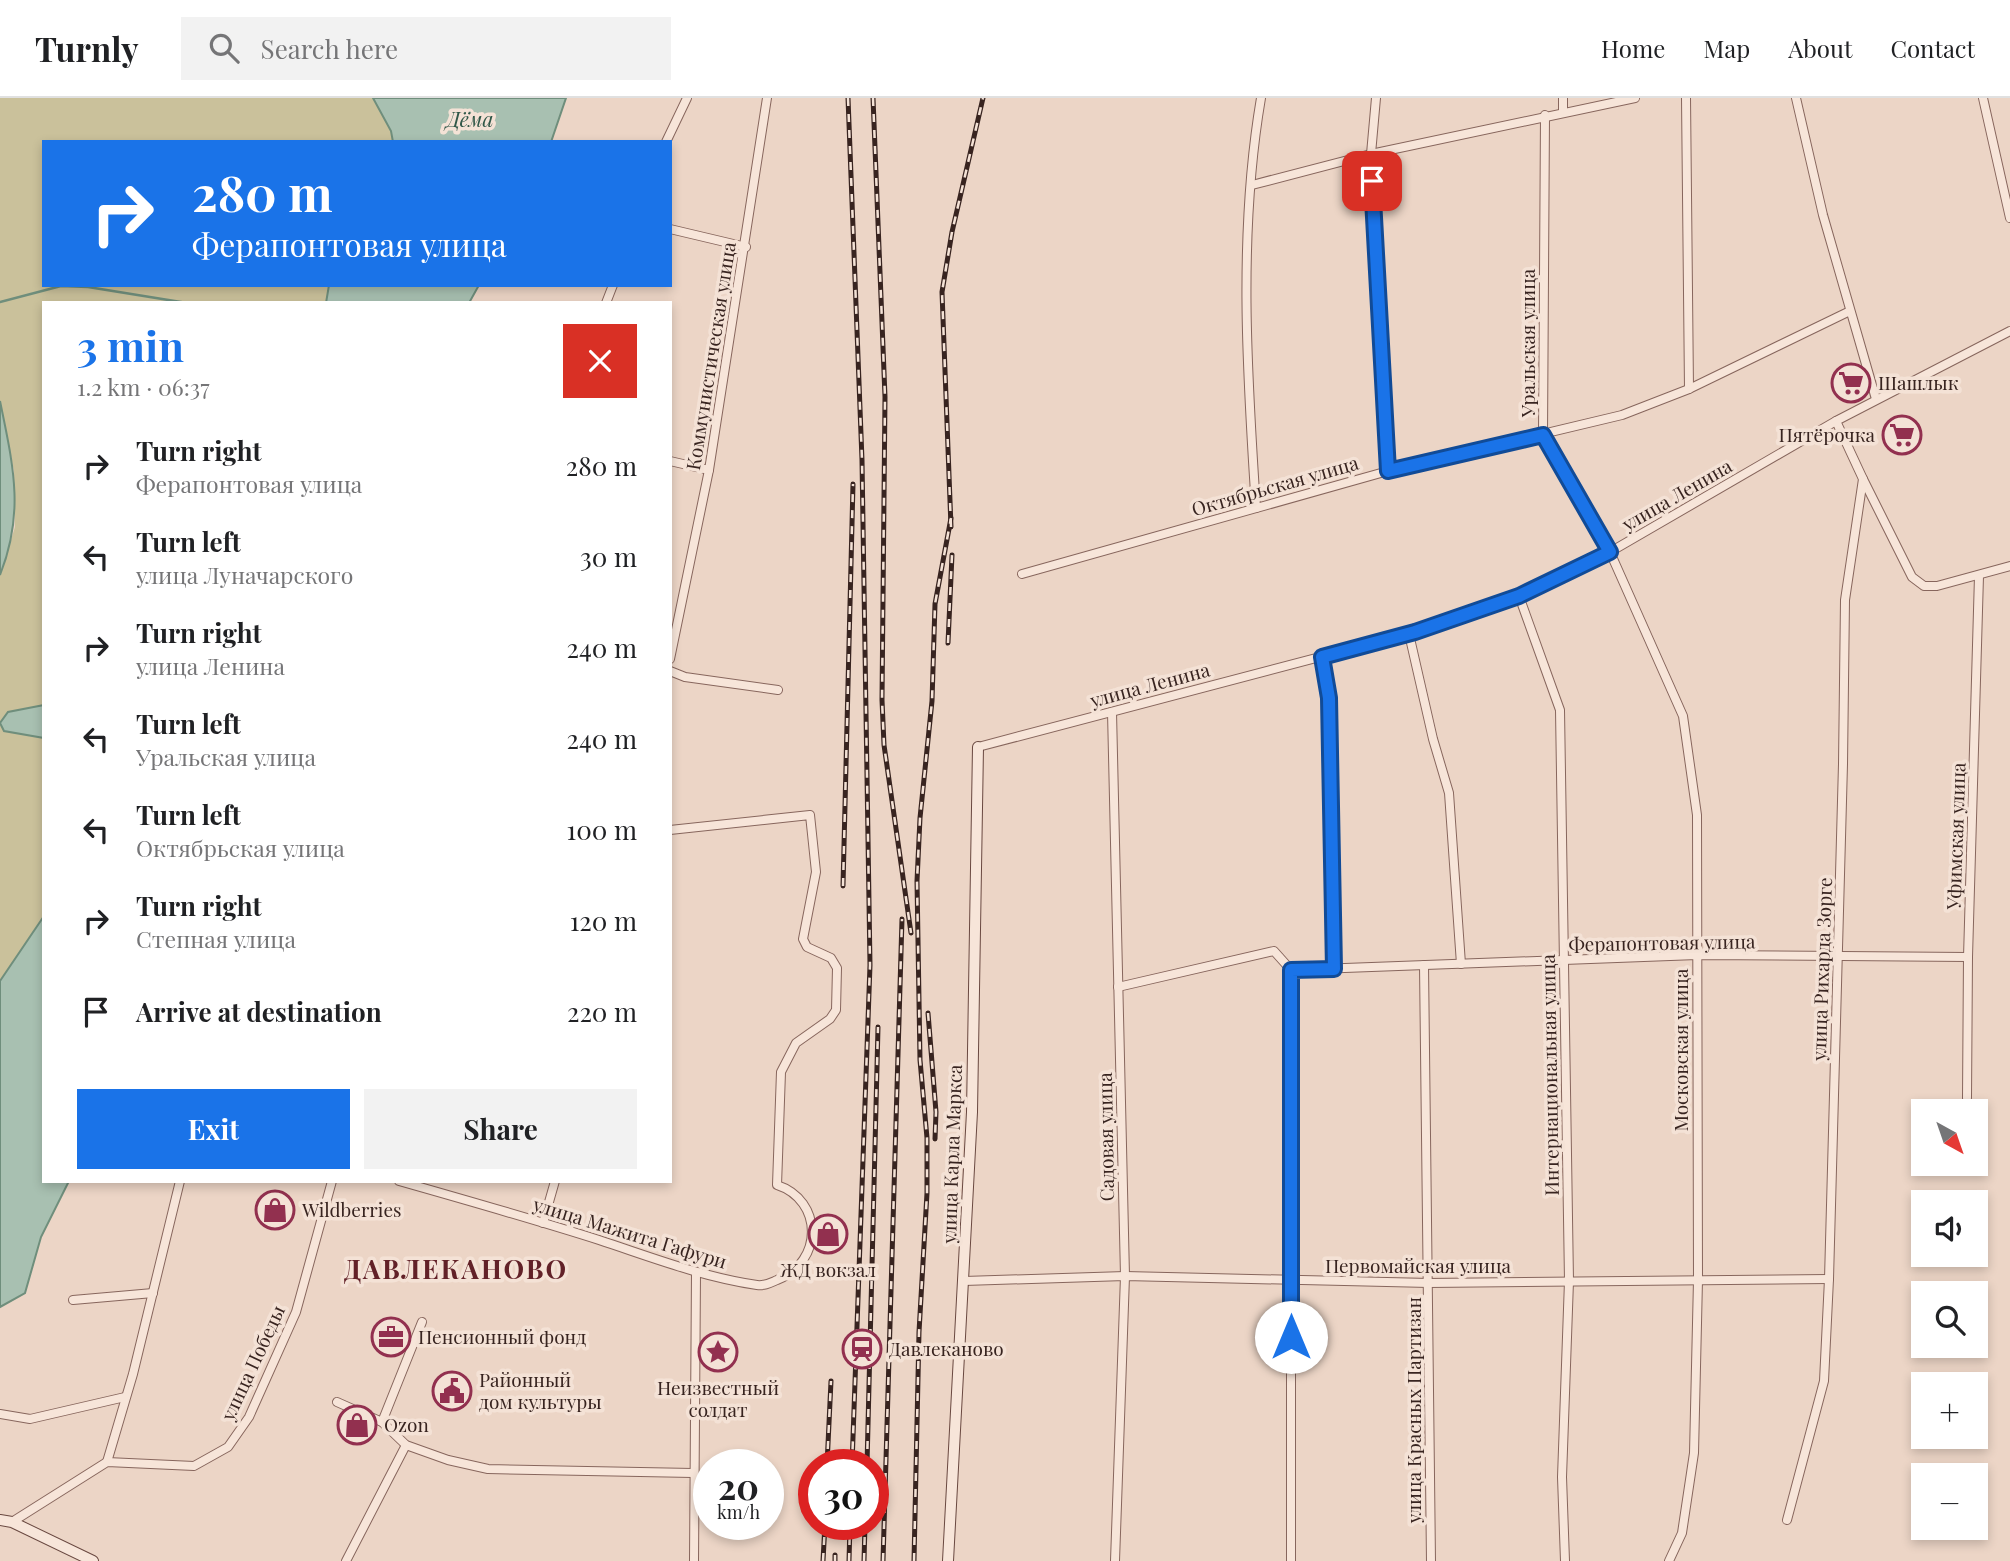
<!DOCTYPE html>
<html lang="en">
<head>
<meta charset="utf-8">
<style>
  body { margin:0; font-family:"Playfair Display",serif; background:#f2f2f2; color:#202124; height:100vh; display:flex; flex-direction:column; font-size:26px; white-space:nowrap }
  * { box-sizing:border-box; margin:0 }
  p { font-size:23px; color:#757577 }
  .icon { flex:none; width:38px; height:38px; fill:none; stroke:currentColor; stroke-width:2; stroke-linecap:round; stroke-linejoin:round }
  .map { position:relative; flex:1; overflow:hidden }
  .panel { position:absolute; left:42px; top:203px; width:630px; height:882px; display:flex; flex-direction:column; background:#fff; border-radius:0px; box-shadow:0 4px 10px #0003 }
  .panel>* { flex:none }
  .hud { position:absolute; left:42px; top:42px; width:630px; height:147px; border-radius:0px; box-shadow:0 4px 10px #0003; background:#1a73e8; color:#fff; overflow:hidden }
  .needle { width:46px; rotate:140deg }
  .tools { position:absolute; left:1911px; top:1001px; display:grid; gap:14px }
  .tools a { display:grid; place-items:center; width:77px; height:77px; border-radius:0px; background:#fff; box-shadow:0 4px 10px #0003; font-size:35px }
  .speed { position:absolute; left:693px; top:1351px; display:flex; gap:14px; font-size:35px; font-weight:700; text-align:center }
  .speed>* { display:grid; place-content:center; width:91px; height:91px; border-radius:50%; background:#fff; box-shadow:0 4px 10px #0003; line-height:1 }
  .speed small { font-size:18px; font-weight:400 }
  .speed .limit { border:10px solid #d22; background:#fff; color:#111 }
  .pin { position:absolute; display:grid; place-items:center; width:60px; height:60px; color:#fff; margin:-30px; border-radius:14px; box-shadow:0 4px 10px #0006 }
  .me { position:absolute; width:77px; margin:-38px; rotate:0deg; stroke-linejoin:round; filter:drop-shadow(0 0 5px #0008) }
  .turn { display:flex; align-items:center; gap:24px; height:147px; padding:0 35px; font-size:32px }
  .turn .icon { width:91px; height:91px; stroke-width:2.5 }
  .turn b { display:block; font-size:49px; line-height:60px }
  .round { display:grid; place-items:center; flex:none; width:74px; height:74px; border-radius:0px; background:#f2f2f2 }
  .summary { display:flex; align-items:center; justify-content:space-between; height:119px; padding:0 35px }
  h1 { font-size:42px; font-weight:700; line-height:52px; color:#1a73e8 }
  .cta { display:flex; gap:14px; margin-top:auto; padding:14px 35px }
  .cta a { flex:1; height:80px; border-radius:0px; background:#1a73e8; color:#fff; font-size:28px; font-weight:700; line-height:80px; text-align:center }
  .cta a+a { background:#f2f2f2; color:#202124 }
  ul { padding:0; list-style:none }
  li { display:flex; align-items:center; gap:21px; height:91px; padding:0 35px }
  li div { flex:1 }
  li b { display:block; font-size:26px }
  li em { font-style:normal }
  header { display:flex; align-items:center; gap:42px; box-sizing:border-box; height:98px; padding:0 35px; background:#fff; border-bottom:2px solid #e0e0e0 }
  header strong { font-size:33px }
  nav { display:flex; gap:38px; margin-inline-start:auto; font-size:24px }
  .search { width:490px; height:63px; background:#f2f2f2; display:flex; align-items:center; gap:18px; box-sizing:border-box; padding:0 24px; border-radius:0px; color:#757577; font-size:26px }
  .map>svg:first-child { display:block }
  .green { fill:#cac19b }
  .water { fill:#a8c0b1; stroke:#6f8e7c; stroke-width:2 }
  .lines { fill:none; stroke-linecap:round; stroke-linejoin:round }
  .stream { stroke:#6f8e7c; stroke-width:2.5 }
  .street-casing { stroke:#87665d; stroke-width:10 }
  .secondary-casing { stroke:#694840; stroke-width:12 }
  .street { stroke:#f7e5d9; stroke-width:8 }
  .secondary { stroke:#f7e5d9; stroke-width:10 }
  .rail-casing { stroke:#382420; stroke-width:5 }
  .rail { stroke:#f4e2d6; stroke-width:2.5; stroke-dasharray:8; stroke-linecap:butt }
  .route-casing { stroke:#114b97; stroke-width:18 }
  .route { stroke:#1a73e8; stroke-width:12 }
  .labels { text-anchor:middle; stroke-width:7; stroke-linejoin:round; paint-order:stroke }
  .street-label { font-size:19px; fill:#382420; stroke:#f4e2d6 }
  .poi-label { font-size:19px; fill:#382420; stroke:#f4e2d6; text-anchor:start }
  .water-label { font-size:21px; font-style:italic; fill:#305748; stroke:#f4e2d6 }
  .district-label { font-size:26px; font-weight:bold; letter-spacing:2px; fill:#622128; stroke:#f4e2d6 }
</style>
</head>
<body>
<header>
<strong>Turnly</strong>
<div class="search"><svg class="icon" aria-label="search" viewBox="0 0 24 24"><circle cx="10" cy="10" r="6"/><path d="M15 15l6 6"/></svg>Search here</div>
<nav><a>Home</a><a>Map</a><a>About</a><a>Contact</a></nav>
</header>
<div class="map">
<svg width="2010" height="1463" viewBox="0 0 2010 1463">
  <rect width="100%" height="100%" fill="#ecd5c6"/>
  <path class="green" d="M0,0h373l18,33 2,11h-349v143h285l-3,18h-282v613l-44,65v-406l15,-48 -1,-56 -14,-70z"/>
  <g class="water">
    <path d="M373,0h193l-15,44h-158l-2,-11z"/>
    <path d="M329,187h150l-10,18h-143z"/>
    <path d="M0,303c13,64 25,111 0,174z"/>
    <path d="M44,607v33l-40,-7 -4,-8 8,-11z"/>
    <path d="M44,818v265h25l-28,56 -16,56 -25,14v-326z"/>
  </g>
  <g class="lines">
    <path class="stream" d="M0,204l61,-16 27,1 99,16"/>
    <defs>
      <g id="street">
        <path d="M1376,0l-5,56 17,317"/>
        <path d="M1686,0l3,291"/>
        <path d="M1796,0l27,117 53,184"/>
        <path d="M1983,0l27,120"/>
        <path d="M1563,13v-13"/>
        <path d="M1545,17l-2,320 67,117 73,164 14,99 1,465 -4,173 -12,80 -13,28"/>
        <path d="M666,44l21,-44"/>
        <path d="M1252,87l119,-31 264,-56"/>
        <path d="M670,131l76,18"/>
        <path d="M606,205l7,-18"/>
        <path d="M670,363l39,9"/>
        <path d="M1863,381l49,98 12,9h13l73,-20"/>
        <path d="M1256,410c-9,-135 -18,-276 5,-410"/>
        <path d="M1022,476l366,-103 234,-56 67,-26 161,-78"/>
        <path d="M1519,498l41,114 9,571 -7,196 3,84"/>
        <path d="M1409,536l24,105 16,54 12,171"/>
        <path d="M1322,559l7,40 5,272"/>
        <path d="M670,561l39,-189 58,-372"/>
        <path d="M670,573l15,6 93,13"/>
        <path d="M1112,614l13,564 -10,285"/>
        <path d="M978,649l437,-115 104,-36 91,-44 226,-131 174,-90"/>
        <path d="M1424,867l7,596"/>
        <path d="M1118,889l156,-36 17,19 406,-15 271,2"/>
        <path d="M1967,1000l1,-141 11,-381"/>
        <path d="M399,1083c67,19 134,38 200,59 52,17 103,37 158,45 8,1 13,-2 20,-5 47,-18 46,-80 0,-95l4,-113 15,-29 34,-24 6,-9 1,-42 -6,-10 -24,-11 -4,-8 13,-67 -6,-57 -140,15"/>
        <path d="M543,1125l12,-42"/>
        <path d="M964,1183l161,-5 304,7 400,-4"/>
        <path d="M73,1202l80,-7"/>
        <path d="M337,1304l45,20 24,23 42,15 40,9 205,4"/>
        <path d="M0,1316l30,5 95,-22"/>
        <path d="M382,1324l40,-100"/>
        <path d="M107,1364l26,-88 47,-193"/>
        <path d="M1787,1422l37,-139 5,-102 14,-515 2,-164 18,-121 -27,-58"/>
        <path d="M12,1424l95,-60 87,4 34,-19 21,-30 47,-105 36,-131"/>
        <path d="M346,1463l60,-116"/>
        <path d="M694,1463l2,-288"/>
        <path d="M1291,1463v-591"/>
      </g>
      <g id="secondary">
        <path d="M0,1422l12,2 81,39"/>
        <path d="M948,1463l24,-449 6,-365"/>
      </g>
    </defs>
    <use href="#street" class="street-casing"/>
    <use href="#secondary" class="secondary-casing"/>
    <use href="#street" class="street"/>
    <use href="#secondary" class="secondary"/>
    <defs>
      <g id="rail">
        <path d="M848,0l14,362 8,505 -18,500"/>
        <path d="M873,0l12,299 -3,303 2,45 27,188"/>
        <path d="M951,429l-9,-235 10,-60 31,-134"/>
        <path d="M948,545l4,-88"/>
        <path d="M843,788l10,-402"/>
        <path d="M928,915l8,99 -1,27"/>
        <path d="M827,1367l4,-84"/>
        <path d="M867,1367l11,-438"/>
        <path d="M823,1463l2,-37"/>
        <path d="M835,1463v-6"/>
        <path d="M849,1463l1,-37"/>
        <path d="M864,1463l1,-37"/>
        <path d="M883,1463l19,-642"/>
        <path d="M914,1463l5,-229 8,-139v-55l-7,-78 -3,-179 3,-63 12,-117 3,-97 16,-86"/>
      </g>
    </defs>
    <use href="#rail" class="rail-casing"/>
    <use href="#rail" class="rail"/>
  </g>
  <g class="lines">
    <defs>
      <path id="route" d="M1291,1239v-367l43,-1 -5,-271 -7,-41 93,-25 104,-36 91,-44 -67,-117 -155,36 -16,-290"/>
    </defs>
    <use href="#route" class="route-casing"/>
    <use href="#route" class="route"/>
  </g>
  <defs>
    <symbol id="supermarket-ring" viewBox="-11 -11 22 22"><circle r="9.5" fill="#f4e2d6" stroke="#92304f" stroke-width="1.5"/><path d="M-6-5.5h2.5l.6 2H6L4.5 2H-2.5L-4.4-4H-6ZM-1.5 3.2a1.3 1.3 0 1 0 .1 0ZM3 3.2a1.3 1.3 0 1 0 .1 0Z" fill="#92304f"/></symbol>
    <symbol id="shop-ring" viewBox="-11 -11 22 22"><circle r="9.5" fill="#f4e2d6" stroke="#92304f" stroke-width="1.5"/><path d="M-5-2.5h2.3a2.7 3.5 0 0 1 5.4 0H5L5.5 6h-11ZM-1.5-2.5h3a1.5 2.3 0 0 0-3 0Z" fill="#92304f"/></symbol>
    <symbol id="office-ring" viewBox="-11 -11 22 22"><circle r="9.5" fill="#f4e2d6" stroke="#92304f" stroke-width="1.5"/><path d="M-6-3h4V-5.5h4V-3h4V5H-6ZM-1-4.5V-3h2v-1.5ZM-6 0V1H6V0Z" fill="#92304f"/></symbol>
    <symbol id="station-ring" viewBox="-11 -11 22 22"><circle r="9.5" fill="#f4e2d6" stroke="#92304f" stroke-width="1.5"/><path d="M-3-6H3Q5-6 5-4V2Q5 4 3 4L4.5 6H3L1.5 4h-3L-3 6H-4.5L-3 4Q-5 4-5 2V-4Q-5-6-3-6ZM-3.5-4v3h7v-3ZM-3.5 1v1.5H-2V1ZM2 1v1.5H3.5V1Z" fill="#92304f"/></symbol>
    <symbol id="sight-ring" viewBox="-11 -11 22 22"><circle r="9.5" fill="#f4e2d6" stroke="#92304f" stroke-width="1.5"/><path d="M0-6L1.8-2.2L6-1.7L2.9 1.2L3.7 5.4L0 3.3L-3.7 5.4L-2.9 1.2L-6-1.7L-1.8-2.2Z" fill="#92304f"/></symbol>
    <symbol id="civic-ring" viewBox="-11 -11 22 22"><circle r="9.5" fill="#f4e2d6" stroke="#92304f" stroke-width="1.5"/><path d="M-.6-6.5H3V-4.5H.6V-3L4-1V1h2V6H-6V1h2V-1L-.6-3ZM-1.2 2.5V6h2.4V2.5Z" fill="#92304f"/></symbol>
  </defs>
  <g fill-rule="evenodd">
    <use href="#supermarket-ring" x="1829" y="263" width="44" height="44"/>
    <use href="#supermarket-ring" x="1880" y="315" width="44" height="44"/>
    <use href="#shop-ring" x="253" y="1090" width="44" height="44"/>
    <use href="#shop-ring" x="806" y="1114" width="44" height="44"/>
    <use href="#office-ring" x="369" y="1217" width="44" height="44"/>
    <use href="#station-ring" x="840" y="1229" width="44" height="44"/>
    <use href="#sight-ring" x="696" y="1232" width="44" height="44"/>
    <use href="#civic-ring" x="430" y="1271" width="44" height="44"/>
    <use href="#shop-ring" x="335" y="1305" width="44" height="44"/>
  </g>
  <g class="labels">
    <g class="street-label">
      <text transform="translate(1528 245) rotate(-90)" y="7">Уральская улица</text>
      <text transform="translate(711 258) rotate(-81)" y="7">Коммунистическая улица</text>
      <text transform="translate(1275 388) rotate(-16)" y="7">Октябрьская улица</text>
      <text transform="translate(1677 397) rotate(-30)" y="7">улица Ленина</text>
      <text transform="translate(1150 587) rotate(-15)" y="7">улица Ленина</text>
      <text transform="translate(1956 738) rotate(-88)" y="7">Уфимская улица</text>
      <text transform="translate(1662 845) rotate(-1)" y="7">Ферапонтовая улица</text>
      <text transform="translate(1822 871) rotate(-88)" y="7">улица Рихарда Зорге</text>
      <text transform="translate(1681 952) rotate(-90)" y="7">Московская улица</text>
      <text transform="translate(1550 977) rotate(-91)" y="7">Интернациональная улица</text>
      <text transform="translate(1106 1039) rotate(-91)" y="7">Садовая улица</text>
      <text transform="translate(952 1056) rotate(-88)" y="7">улица Карла Маркса</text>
      <text transform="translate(630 1135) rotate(17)" y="7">улица Мажита Гафури</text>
      <text x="1418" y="1175">Первомайская улица</text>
      <text transform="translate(253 1265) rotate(-65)" y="7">улица Победы</text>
      <text transform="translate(1414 1312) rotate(-90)" y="7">улица Красных Партизан</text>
    </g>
    <g class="poi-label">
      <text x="1878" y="292">Шашлык</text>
      <text x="1875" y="344" text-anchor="end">Пятёрочка</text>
      <text x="302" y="1119">Wildberries</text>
      <text x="828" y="1179" text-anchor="middle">ЖД вокзал</text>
      <text x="418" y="1246">Пенсионный фонд</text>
      <text x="889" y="1258">Давлеканово</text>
      <text x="479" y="1289">Районный<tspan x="479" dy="22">дом культуры</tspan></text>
      <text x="718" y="1297" text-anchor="middle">Неизвестный<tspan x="718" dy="22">солдат</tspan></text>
      <text x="384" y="1334">Ozon</text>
    </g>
    <g class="water-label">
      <text x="470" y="29">Дёма</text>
    </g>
    <g class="district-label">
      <text x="456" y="1181">ДАВЛЕКАНОВО</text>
    </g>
  </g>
</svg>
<div class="tools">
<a><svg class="needle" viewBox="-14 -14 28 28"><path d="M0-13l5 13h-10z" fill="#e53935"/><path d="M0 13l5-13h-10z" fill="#757577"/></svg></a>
<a><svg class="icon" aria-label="sound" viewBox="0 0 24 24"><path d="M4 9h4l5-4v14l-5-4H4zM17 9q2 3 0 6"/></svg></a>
<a><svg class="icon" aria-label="search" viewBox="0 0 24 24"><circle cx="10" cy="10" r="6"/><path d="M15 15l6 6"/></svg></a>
<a>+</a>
<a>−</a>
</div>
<div class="speed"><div>20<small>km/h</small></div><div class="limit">30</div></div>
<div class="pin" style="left:1372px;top:83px;background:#d93025"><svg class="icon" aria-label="arrive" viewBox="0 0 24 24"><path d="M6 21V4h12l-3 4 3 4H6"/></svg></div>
<svg class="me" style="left:1291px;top:1239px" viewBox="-20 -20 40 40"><circle r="19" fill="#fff"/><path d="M0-13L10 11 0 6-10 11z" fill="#1a73e8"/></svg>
<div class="hud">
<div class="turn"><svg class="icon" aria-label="right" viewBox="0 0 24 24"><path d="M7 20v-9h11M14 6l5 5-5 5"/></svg><div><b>280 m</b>Ферапонтовая улица</div></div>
</div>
<section class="panel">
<div class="summary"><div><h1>3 min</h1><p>1.2 km · 06:37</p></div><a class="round" style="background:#d93025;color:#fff"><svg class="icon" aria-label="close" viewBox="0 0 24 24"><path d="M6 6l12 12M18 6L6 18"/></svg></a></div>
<ul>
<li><svg class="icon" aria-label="right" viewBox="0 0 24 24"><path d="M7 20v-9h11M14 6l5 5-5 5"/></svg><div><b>Turn right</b><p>Ферапонтовая улица</p></div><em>280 m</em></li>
<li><svg class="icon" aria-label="left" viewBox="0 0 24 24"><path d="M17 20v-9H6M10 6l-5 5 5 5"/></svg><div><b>Turn left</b><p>улица Луначарского</p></div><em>30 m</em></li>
<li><svg class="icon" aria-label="right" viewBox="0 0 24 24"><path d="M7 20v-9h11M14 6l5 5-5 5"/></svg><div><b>Turn right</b><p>улица Ленина</p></div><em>240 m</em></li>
<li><svg class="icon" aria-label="left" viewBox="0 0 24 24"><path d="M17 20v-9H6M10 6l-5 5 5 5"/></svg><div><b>Turn left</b><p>Уральская улица</p></div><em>240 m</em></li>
<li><svg class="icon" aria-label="left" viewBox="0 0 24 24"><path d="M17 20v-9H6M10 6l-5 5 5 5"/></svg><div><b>Turn left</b><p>Октябрьская улица</p></div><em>100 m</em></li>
<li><svg class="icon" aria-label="right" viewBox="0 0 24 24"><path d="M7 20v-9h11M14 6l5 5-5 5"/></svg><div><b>Turn right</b><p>Степная улица</p></div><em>120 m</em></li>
<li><svg class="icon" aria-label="arrive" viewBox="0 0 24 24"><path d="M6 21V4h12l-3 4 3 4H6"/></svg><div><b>Arrive at destination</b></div><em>220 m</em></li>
</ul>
<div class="cta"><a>Exit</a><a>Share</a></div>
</section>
</div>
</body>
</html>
